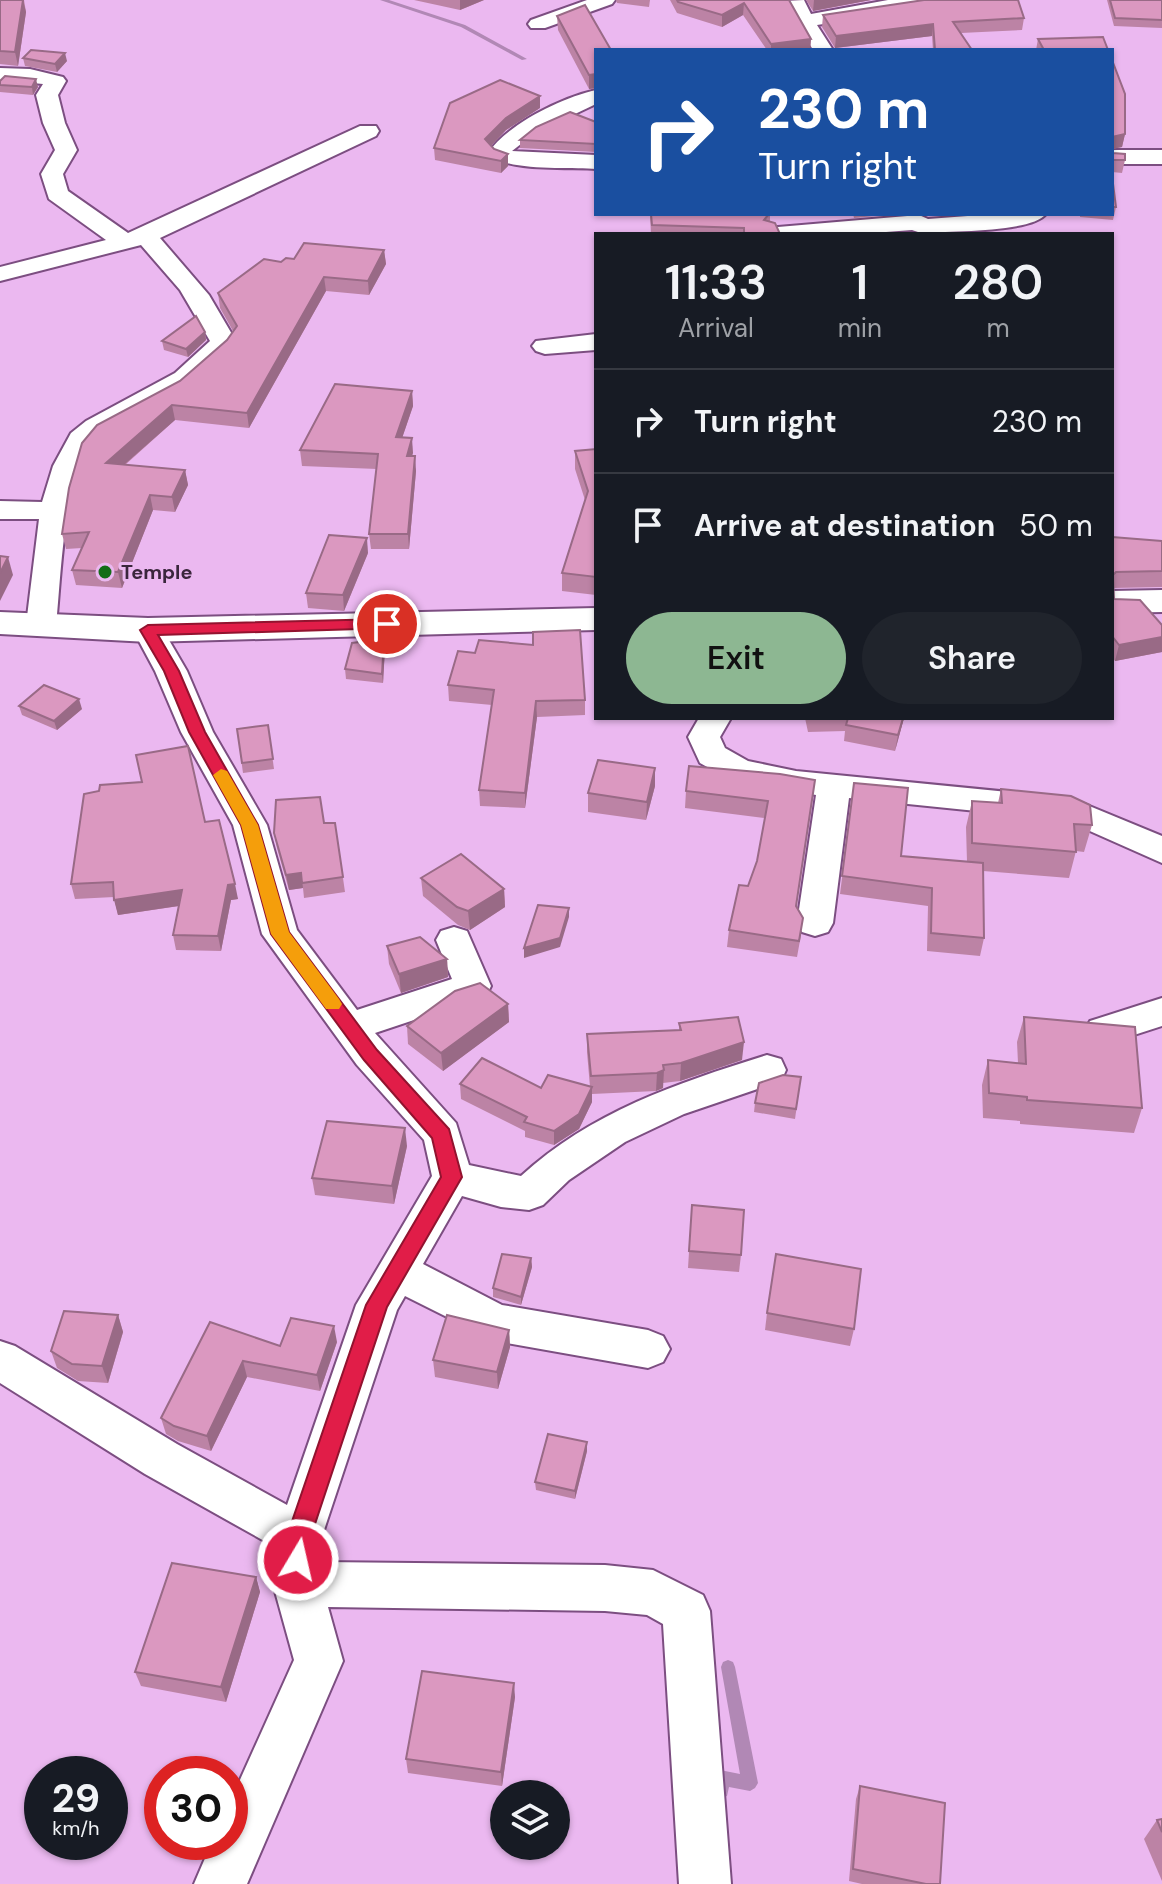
<!DOCTYPE html>
<html lang="en">
<head>
<meta charset="utf-8">
<style>
  body { margin:0; font-family:"DM Sans",sans-serif; background:#20242c; color:#f1f3f6; height:100vh; display:flex; flex-direction:column; font-size:30px; white-space:nowrap }
  * { box-sizing:border-box; margin:0 }
  p { font-size:26px; color:#9ea1a6 }
  .icon { flex:none; width:44px; height:44px; fill:none; stroke:currentColor; stroke-width:2; stroke-linecap:round; stroke-linejoin:round }
  .map { position:relative; flex:1; overflow:hidden }
  .sheet { position:absolute; left:594px; top:232px; width:520px; height:488px; display:flex; flex-direction:column; background:#171b24; border-radius:0px; box-shadow:0 2px 6px #0004 }
  .sheet>* { flex:none }
  .top-card { position:absolute; left:594px; top:48px; width:520px; height:168px; border-radius:0px; box-shadow:0 2px 6px #0004; background:#1a4fa0; color:#fff; overflow:hidden }
  .tools { position:absolute; left:490px; top:1780px; display:grid; gap:16px }
  .tools a { display:grid; place-items:center; width:80px; height:80px; border-radius:50%; background:#171b24; box-shadow:0 2px 6px #0004; font-size:40px }
  .speed { position:absolute; left:24px; top:1756px; display:flex; gap:16px; font-size:40px; font-weight:700; text-align:center }
  .speed>* { display:grid; place-content:center; width:104px; height:104px; border-radius:50%; background:#171b24; box-shadow:0 2px 6px #0004; line-height:1 }
  .speed small { font-size:20px; font-weight:400 }
  .speed .limit { border:12px solid #d22; background:#fff; color:#111 }
  .pin { position:absolute; display:grid; place-items:center; width:68px; height:68px; color:#fff; margin:-34px; border:4px solid #fff; border-radius:50%; box-shadow:0 2px 8px #0007 }
  .me { position:absolute; width:88px; margin:-44px; rotate:9deg; stroke-linejoin:round; filter:drop-shadow(0 0 6px #0008) }
  .turn { display:flex; align-items:center; gap:28px; height:168px; padding:0 32px; font-size:36px }
  .turn .icon { width:104px; height:104px; stroke-width:2.5 }
  .turn b { display:block; font-size:56px; line-height:68px }
  .eta { display:flex; justify-content:space-evenly; align-items:center; height:136px; text-align:center }
  .eta b { font-size:48px; font-weight:600; line-height:56px }
  .primary-button { display:flex; gap:16px; margin-top:auto; padding:16px 32px }
  .primary-button a { flex:1; height:92px; border-radius:48px; background:#8db792; color:#111; font-size:32px; font-weight:600; line-height:92px; text-align:center }
  .primary-button a+a { background:#20242c; color:#f1f3f6 }
  ul { padding:0; list-style:none }
  li { display:flex; align-items:center; gap:24px; height:104px; padding:0 32px; border-top:2px solid #363941 }
  li div { flex:1 }
  li b { display:block; font-size:30px }
  li em { font-style:normal }
  .map>svg:first-child { display:block }
  .lines { fill:none; stroke-linecap:round; stroke-linejoin:round }
  .stream { fill:#b188b5; fill-rule:evenodd }
  .minor-casing { stroke:#7c4e81; stroke-width:4 }
  .tertiary-casing { stroke:#7c4e81; stroke-width:4 }
  .minor { fill:#fff; fill-rule:evenodd }
  .tertiary { fill:#fff; fill-rule:evenodd }
  .wall { fill:#bc83a5 }
  .shaded-wall { fill:#996a86 }
  .building { fill:#db98c0; stroke:#996a86; stroke-width:2 }
  .route { fill:#e11d48; stroke:#92132f; stroke-width:2 }
  .slow { fill:#f59e0b }
  .poi-dot { fill:#136d17; stroke:#ebb8f0; stroke-width:3 }
  .labels { text-anchor:middle; stroke-width:6; stroke-linejoin:round; paint-order:stroke }
  .poi-label { font-size:20px; font-weight:bold; fill:#3a263c; stroke:#ebb8f0; text-anchor:start }
</style>
</head>
<body>
<div class="map">
<svg width="1162" height="1884" viewBox="0 0 1162 1884">
  <rect width="100%" height="100%" fill="#ebb8f0"/>
  <g class="lines">
    <g class="stream">
      <path d="M380,0h9l76,25 62,34 -5,1 -61,-33z"/>
      <path d="M728,1660l5,2 2,5 23,116 -3,5 -5,3 -21,-4 -2,9 -6,2 -6,-2c-3,-8 -4,-16 0,-23l5,-3 20,4 -19,-107 2,-5z"/>
    </g>
    <defs>
      <g id="minor">
        <path d="M587,0h28l-3,4 -67,24h-14l-3,-4 3,-4z"/>
        <path d="M804,0l7,14 77,-14h63l-10,6 -124,19 16,25h-20l-28,-49z"/>
        <path d="M0,68l30,1 33,8 3,4 -8,14 7,28 12,27 -14,24 5,17 60,42 232,-107h16l3,5 -3,5 -216,102 49,57 27,46c-24,34 -58,57 -95,74 -16,8 -35,14 -48,27 -30,32 -32,139 -37,183l-4,7 -11,2 -11,-2 -4,-7 13,-106h-39v-18l42,1 11,-36 18,-33 15,-12 89,-48 35,-32 -30,-51 -39,-45 -141,36v-14l106,-27 -57,-41 -8,-25 14,-24 -12,-27 -7,-28 7,-11 -43,-4z"/>
        <path d="M596,90v14l-61,29 -23,18 84,4v14c-25,-2 -93,3 -108,-16 20,-29 73,-55 108,-63z"/>
        <rect x="1112" y="150" width="50" height="14"/>
        <path d="M994,214h52c-15,19 -99,17 -125,19l-9,-3 -52,4h-94l4,-5 8,-2 141,-12 9,4z"/>
        <path d="M596,334v16l-51,4 -9,-3 -4,-5 4,-5z"/>
        <path d="M148,621l11,2 28,48 26,61 54,93 30,105 60,80 95,-31 -16,-39 5,-9 13,-4 13,4 24,55 -5,10 -111,37 81,90 13,42 52,11c71,-65 157,-93 246,-121l14,4 5,11 -5,11 -97,33 -59,28 -56,38 -26,25 -14,5 -28,-3 -39,-11 -39,68 79,41 146,25 15,6 7,13 -7,13 -15,6 -153,-27 -90,-45 -8,14 -75,226 -1,26 284,3 48,5 50,25 7,16 21,273h-52l-16,-260 -16,-9 -42,-4 -277,-4 15,54 -96,223h-53l18,-42h18v-40l64,-142 -21,-76 2,-37 -130,-73 -145,-91v-42l15,5 162,98 110,61 69,-200 76,-129 -8,-36 -67,-75 -95,-131 -29,-109 -52,-93 -26,-61 -22,-41 4,-7z"/>
        <path d="M699,718h32l-11,19 5,11 23,13 48,10 274,27 92,38v27l-97,-43 -216,-22 -16,125 -5,9 -13,4 -13,-4 -5,-9 19,-128 -89,-17 -27,-15 -12,-26z"/>
        <path d="M1162,998v28l-59,19 -13,-4 -6,-10 6,-10z"/>
      </g>
      <g id="tertiary">
        <path d="M1162,590v22l-50,1v-22z"/>
        <path d="M596,608v22l-448,12 -148,-8v-22l148,6z"/>
      </g>
    </defs>
    <use href="#minor" class="minor-casing"/>
    <use href="#tertiary" class="tertiary-casing"/>
    <use href="#minor" class="minor"/>
    <use href="#tertiary" class="tertiary"/>
  </g>
  <g class="wall">
    <path d="M0,0h24l2,12 -8,54 -18,-2z"/>
    <path d="M414,0h70l-24,10z"/>
    <path d="M616,0h34l-1,7 -32,-4z"/>
    <path d="M670,0h119l22,39 -1,11h-43l-24,-35 -21,12 -45,-14z"/>
    <path d="M806,0h65l-58,11z"/>
    <path d="M1107,0h55v28l-48,-2z"/>
    <path d="M823,15l201,3 -2,12 -61,3 11,17h-39l-1,-14 -97,12 -13,-21z"/>
    <path d="M557,16l39,34v38l-7,1 -31,-59z"/>
    <path d="M1038,39l70,11h-72z"/>
    <path d="M23,58l44,3 -10,11 -32,-6z"/>
    <path d="M1112,60l13,74 -3,13 -10,2 1,4 12,7 -3,13 -10,-1z"/>
    <path d="M0,81l38,6 -5,8 -33,-3z"/>
    <path d="M540,108l-34,22 -15,16 3,3 14,5v12l-7,7 -66,-13 -1,-12z"/>
    <path d="M596,122v30l-76,-4v-8z"/>
    <path d="M1112,176l4,31 -3,13 -33,-3v-3h32z"/>
    <path d="M650,214h120v7l10,13h-129z"/>
    <path d="M853,214h42l-41,4z"/>
    <path d="M384,250l2,14 -17,31 -43,-4 -77,137 -74,-8 -50,45 60,5 3,15 -13,27 -22,-2 -31,78 -46,-3 -4,-15 10,-22 -16,1 -4,-15 118,-153 47,-41 6,-9 -13,-23 -2,-15 63,-31 13,-3z"/>
    <path d="M205,332l1,8 -18,17 -24,-7 -2,-9z"/>
    <path d="M412,391l1,15 -11,32h10v18l4,15 -7,78h-38l-2,-15 8,-65 -75,-3 -2,-16z"/>
    <path d="M596,449v146l-34,-4v-18l23,-73 -10,-31v-18z"/>
    <path d="M1112,537l50,4v46l-49,1 1,11 48,26v27l-47,9 -3,-4z"/>
    <path d="M368,553l-24,58 -36,-3 -2,-15z"/>
    <path d="M384,639l1,9 -2,35 -37,-4 -1,-10z"/>
    <path d="M448,685l137,15v15l-48,2 -12,91 -45,-2 -1,-16 13,-85 -43,-4z"/>
    <path d="M19,706l63,3 -25,21 -35,-15z"/>
    <path d="M805,718h99l-9,33 -51,-10 1,-10 -37,1z"/>
    <path d="M268,725l6,44 -31,4 -6,-44z"/>
    <path d="M655,768v18l-9,34 -58,-8v-19z"/>
    <path d="M780,774l21,161 -4,22 -70,-10 2,-17 19,-44 9,-25 8,-43 -80,-10 1,-17z"/>
    <path d="M854,783l47,73 66,6 -1,-35 6,-26 26,2 3,-14 91,36 -8,27 -8,-1 -7,27 -86,-7 1,67 -4,18 -53,-5 1,-45 -88,-12z"/>
    <path d="M205,822l33,77 -7,1 -10,51 -45,-1 -3,-15 6,-29 -61,9 -4,-18 -39,2 -4,-15z"/>
    <path d="M324,823h11l10,69 -41,6 -1,-10 -14,2 -12,-42 -3,-15z"/>
    <path d="M421,878l83,11 1,18 -35,23 -12,-5 -35,-29z"/>
    <path d="M387,946l60,13 1,18 -47,16 -12,-29z"/>
    <path d="M508,1004l1,18 -66,49 -35,-27 -1,-18z"/>
    <path d="M1024,1017l118,91 -8,25 -114,-9v-3l-37,-3 -1,-33 6,-25 30,3 -1,-21z"/>
    <path d="M679,1023l63,37 -62,21 -17,2v5l-7,3 -64,3v8l-13,27 -25,16 -29,-8v-6l-64,-32 -1,-15 81,4 49,-1 -3,-35v-18l92,-4z"/>
    <path d="M801,1077l-6,42 -41,-7 1,-9z"/>
    <path d="M407,1146l-13,58 -79,-9 -3,-17z"/>
    <path d="M692,1205l49,50 -2,17 -51,-4z"/>
    <path d="M531,1258l1,9 -11,38 -28,-8v-9z"/>
    <path d="M767,1313l87,16 -4,17 -85,-16z"/>
    <path d="M118,1315l5,17 -15,51 -30,-2 -21,-13 -6,-17z"/>
    <path d="M210,1322l70,24 57,-4 -17,49 -73,-14 -36,74 -33,-10 -12,-7 -5,-16z"/>
    <path d="M509,1330l1,17 -12,42 -63,-12 -2,-17z"/>
    <path d="M587,1442v9l-12,48 -39,-9 -1,-8z"/>
    <path d="M256,1577l4,15 -34,110 -85,-16 -6,-14z"/>
    <path d="M515,1697l-13,89 -94,-13 -2,-14z"/>
    <path d="M860,1786l80,98h-78l-13,-3 7,-82z"/>
    <path d="M1162,1819v62l-18,-42 13,-19z"/>
  </g>
  <g class="shaded-wall">
    <path d="M23,0l3,12 -8,54 -3,-14z"/>
    <path d="M460,0h24l-24,10z"/>
    <path d="M814,0h57l-58,11z"/>
    <path d="M744,3l-1,12 -21,12v-12z"/>
    <path d="M933,24l-1,12 -97,12 1,-12z"/>
    <path d="M811,39l-1,11h-39v-6z"/>
    <path d="M65,53l2,8 -10,11 -2,-8z"/>
    <path d="M596,74v14l-7,1v-14z"/>
    <path d="M36,79l2,8 -5,8 -1,-8z"/>
    <path d="M540,96v12l-34,22 -20,21 -1,-12 21,-21z"/>
    <path d="M1125,134l-3,13 -10,2v-12z"/>
    <path d="M508,154v12l-7,7v-12z"/>
    <path d="M384,250l2,14 -17,31 -1,-14z"/>
    <path d="M324,277l2,14 -77,137 -2,-15z"/>
    <path d="M205,332l1,8 -18,17 -2,-8z"/>
    <path d="M412,391l1,15 -16,47 -1,-16z"/>
    <path d="M172,405l3,15 -66,58 -3,-15z"/>
    <path d="M412,438l1,15 -5,18 -1,-15z"/>
    <path d="M415,456l1,15 -7,78 -1,-15z"/>
    <path d="M185,470l3,15 -13,27 -3,-15z"/>
    <path d="M150,495l3,15 -31,78 -4,-16z"/>
    <path d="M367,538l1,15 -24,58 -1,-16z"/>
    <path d="M8,557l5,18 -13,26v-28z"/>
    <path d="M1162,637v15l-47,9 4,-16z"/>
    <path d="M384,639l1,9 -2,35 -1,-9z"/>
    <path d="M79,699l3,10 -25,21 -3,-9z"/>
    <path d="M536,701l1,16 -12,91v-15z"/>
    <path d="M903,718h1l-9,33 3,-16z"/>
    <path d="M655,768v18l-9,34 1,-18z"/>
    <path d="M301,873l2,15 -14,2 -3,-15z"/>
    <path d="M235,884l3,15 -7,1 -10,51 -3,-15 10,-51z"/>
    <path d="M504,889l1,18 -35,23 -2,-19z"/>
    <path d="M182,890l3,15 -67,10 -4,-15z"/>
    <path d="M569,908v9l-9,30 -36,11v-10z"/>
    <path d="M447,959l1,18 -47,16 -2,-19z"/>
    <path d="M508,1004l1,18 -66,49 -2,-18z"/>
    <path d="M744,1042l-2,18 -62,21 1,-18z"/>
    <path d="M664,1070l-1,18 -7,3 1,-18z"/>
    <path d="M592,1087v15l-13,27 -25,16v-14z"/>
    <path d="M405,1128l2,18 -13,58 -2,-18z"/>
    <path d="M531,1258l1,9 -11,38v-8z"/>
    <path d="M118,1315l5,17 -15,51 -6,-17z"/>
    <path d="M334,1326l3,16 -17,49 -3,-16z"/>
    <path d="M509,1330l1,17 -12,42 -1,-17z"/>
    <path d="M243,1361l4,16 -36,74 -4,-15z"/>
    <path d="M587,1442v9l-12,48v-8z"/>
    <path d="M256,1577l4,15 -34,110 -5,-15z"/>
    <path d="M514,1683l1,14 -13,89 -1,-14z"/>
  </g>
  <g class="building">
    <path d="M0,0h23l-8,52 -15,-1z"/>
    <path d="M677,0h112l22,39 -40,5 -27,-41 -22,12 -44,-13z"/>
    <path d="M924,0h94l6,18 -71,4 19,28h-37l-2,-26 -97,12 -13,-21z"/>
    <path d="M1110,0h52v20l-47,-2z"/>
    <path d="M585,5l26,45h-15v24l-7,1 -32,-59z"/>
    <path d="M1103,37l5,13h-64l-6,-11z"/>
    <path d="M31,50l34,3 -10,11 -32,-6z"/>
    <path d="M1112,60l13,34v40l-13,3z"/>
    <path d="M5,76l31,3 -4,8 -32,-2v-4z"/>
    <path d="M500,80l40,16 -34,22 -21,21 9,10 14,5 -7,7 -67,-13 16,-45z"/>
    <path d="M570,112l26,10v22l-76,-4 16,-13z"/>
    <path d="M1112,144l1,9 12,1v6h-13z"/>
    <path d="M1112,176l4,31h-4z"/>
    <path d="M651,214h118l-5,6 11,3 5,11h-36v-6l-92,-3z"/>
    <path d="M304,243l80,7 -16,31 -44,-4 -77,136 -75,-8 -66,58 79,7 -13,27 -22,-2 -32,77 -46,-2 17,-38 -27,2 7,-46 13,-45 15,-18 83,-44 47,-41 10,-14 -19,-33 46,-34 17,3 5,-4 8,1z"/>
    <path d="M196,316l9,16 -19,17 -24,-8z"/>
    <path d="M335,384l77,7 -16,46 16,1 -5,18h8l-7,78h-39l9,-80 -78,-4z"/>
    <path d="M596,449v128l-34,-4 26,-82 -13,-40z"/>
    <path d="M329,535l38,3 -24,57 -37,-2z"/>
    <path d="M1112,537l50,4v30l-46,1 -3,3 1,24 26,1 22,25v12l-43,8 -7,-9z"/>
    <path d="M0,556l8,1 -8,16z"/>
    <path d="M580,630l5,70 -49,1 -11,92 -46,-3 15,-100 -46,-5 10,-34 17,2 4,-13 54,5v-13z"/>
    <path d="M384,639l-2,35 -37,-5 7,-26z"/>
    <path d="M44,685l35,14 -25,22 -35,-15z"/>
    <path d="M848,718h55l-5,17 -52,-10z"/>
    <path d="M268,725l5,34 -31,4 -5,-34z"/>
    <path d="M188,746l17,76 14,-2 16,64 -7,1 -10,51 -45,-1 9,-45 -68,10 -1,-18 -42,2 13,-90 15,-3 1,-6 42,-3 -6,-27z"/>
    <path d="M598,760l57,8 -8,34 -59,-9z"/>
    <path d="M689,766l91,8 35,6 -19,126 7,12 -4,23 -70,-11 10,-45 9,1 9,-25 11,-60 -82,-10z"/>
    <path d="M854,783l54,5 -7,68 82,7 1,75 -53,-5 1,-45 -90,-12z"/>
    <path d="M1001,789l70,7 19,9 2,20 -18,-1 2,28 -104,-9v-42l30,2z"/>
    <path d="M320,797l4,26h11l8,54 -41,6 -1,-10 -15,2 -12,-42 2,-33z"/>
    <path d="M461,854l43,35 -36,22 -11,-4 -36,-29z"/>
    <path d="M538,905l31,3 -9,30 -36,10z"/>
    <path d="M420,937l27,22 -48,15 -12,-28z"/>
    <path d="M480,983l28,21 -67,49 -34,-27 48,-35z"/>
    <path d="M738,1017l6,25 -63,21 -18,2 1,5 -7,3 -66,3 -4,-42 94,-4 -2,-7z"/>
    <path d="M1024,1017l111,10 7,81 -115,-8v-3l-38,-4 -1,-33 38,4z"/>
    <path d="M482,1058l59,30 7,-13 44,12 -13,27 -25,17 -30,-9 3,-5 -67,-33z"/>
    <path d="M783,1075l18,2 -5,32 -41,-6 4,-20z"/>
    <path d="M327,1121l78,7 -13,58 -80,-8z"/>
    <path d="M692,1205l52,5 -3,45 -52,-4z"/>
    <path d="M502,1254l29,4 -10,39 -28,-9z"/>
    <path d="M776,1254l85,15 -7,60 -87,-16z"/>
    <path d="M64,1311l54,4 -16,51 -30,-2 -21,-13z"/>
    <path d="M447,1315l62,15 -12,42 -64,-12z"/>
    <path d="M291,1318l43,8 -17,49 -74,-14 -36,75 -33,-10 -13,-8 49,-96 70,24z"/>
    <path d="M548,1434l39,8 -12,49 -40,-9z"/>
    <path d="M172,1563l84,14 -35,110 -86,-15z"/>
    <path d="M422,1671l92,12 -13,89 -95,-13z"/>
    <path d="M860,1786l85,17 -5,81h-14l-73,-15z"/>
    <path d="M1162,1819v13l-5,-12z"/>
  </g>
  <path class="route" d="M387,619l7,5 -2,4 -234,7 21,36 26,61 53,93 31,107 88,118 72,79 13,48 -75,130 -76,229 -1,24 -4,8 -8,4 -8,-4 -4,-8 1,-24 79,-231 75,-128 -9,-39 -68,-78 -93,-126 -30,-109 -52,-93 -25,-61 -24,-41 8,-5z"/>
  <path class="slow" d="M221,769l6,2 31,54 31,107 50,67 3,5 -3,5h-13l-55,-75 -30,-109 -28,-50z"/>
  <circle class="poi-dot" cx="105" cy="572" r="8"/>
  <g class="labels">
    <g class="poi-label">
      <text x="121" y="579">Temple</text>
    </g>
  </g>
</svg>
<div class="tools">
<a><svg class="icon" aria-label="layers" viewBox="0 0 24 24"><path d="M12 4l9 5-9 5-9-5zM3 14l9 5 9-5"/></svg></a>
</div>
<div class="speed"><div>29<small>km/h</small></div><div class="limit">30</div></div>
<div class="pin" style="left:387px;top:624px;background:#d93025"><svg class="icon" aria-label="arrive" viewBox="0 0 24 24"><path d="M6 21V4h12l-3 4 3 4H6"/></svg></div>
<svg class="me" style="left:298px;top:1560px" viewBox="-20 -20 40 40"><circle r="17" fill="#e11d48" stroke="#fff" stroke-width="3"/><path d="M0-11L8 9 0 5-8 9z" fill="#fff"/></svg>
<div class="top-card">
<div class="turn"><svg class="icon" aria-label="right" viewBox="0 0 24 24"><path d="M7 20v-9h11M14 6l5 5-5 5"/></svg><div><b>230 m</b>Turn right</div></div>
</div>
<section class="sheet">
<div class="eta">
<div><b>11:33</b><p>Arrival</p></div>
<div><b>1</b><p>min</p></div>
<div><b>280</b><p>m</p></div>
</div>
<ul>
<li><svg class="icon" aria-label="right" viewBox="0 0 24 24"><path d="M7 20v-9h11M14 6l5 5-5 5"/></svg><div><b>Turn right</b></div><em>230 m</em></li>
<li><svg class="icon" aria-label="arrive" viewBox="0 0 24 24"><path d="M6 21V4h12l-3 4 3 4H6"/></svg><div><b>Arrive at destination</b></div><em>50 m</em></li>
</ul>
<div class="primary-button"><a>Exit</a><a>Share</a></div>
</section>
</div>
</body>
</html>
